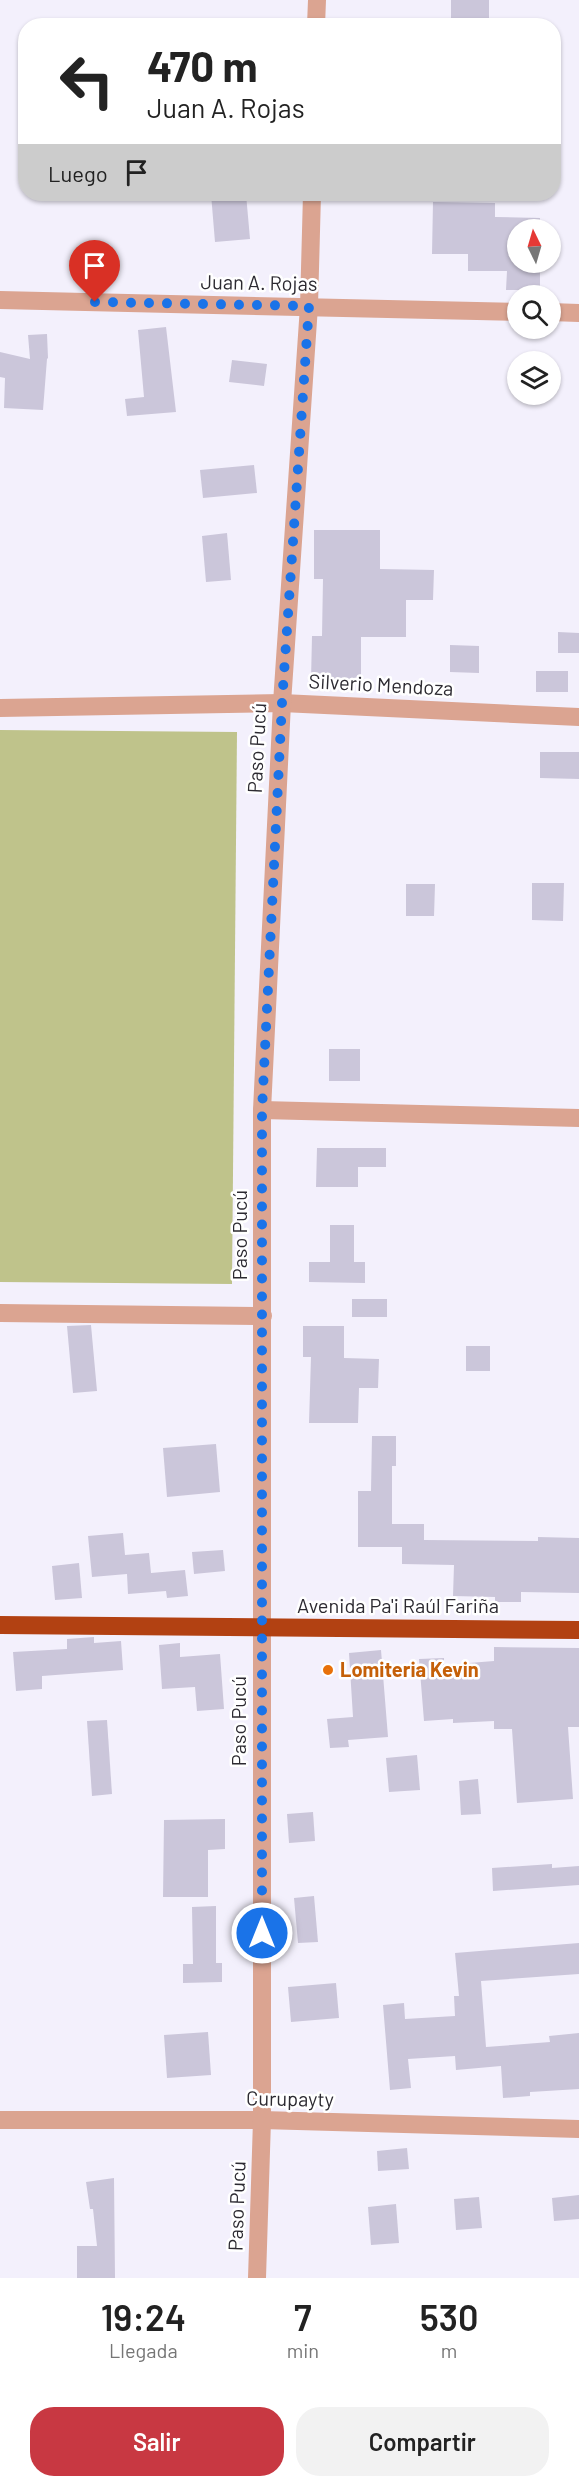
<!DOCTYPE html>
<html lang="es">
<head>
<meta charset="utf-8">
<style>
  body { margin:0; font-family:Barlow,sans-serif; background:#f2f2f2; color:#222; height:100vh; display:flex; flex-direction:column; font-size:22px; white-space:nowrap }
  * { box-sizing:border-box; margin:0 }
  p { font-size:20px; color:#767676 }
  .icon { flex:none; width:33px; height:33px; fill:none; stroke:currentColor; stroke-width:2; stroke-linecap:round; stroke-linejoin:round }
  .map { position:relative; height:2278px; overflow:hidden }
  .panel { display:flex; flex-direction:column; background:#fff; flex:1 }
  .panel>* { flex:none }
  .hud { position:absolute; left:18px; top:18px; width:543px; height:183px; border-radius:24px; box-shadow:0 2px 4px #0004; background:#fff; color:#222; overflow:hidden }
  .needle { width:39px; rotate:355deg }
  .controls { position:absolute; left:507px; top:219px; display:grid; gap:12px }
  .controls a { display:grid; place-items:center; width:54px; height:54px; border-radius:50%; background:#fff; box-shadow:0 2px 4px #0004; font-size:30px }
  .pin { position:absolute; display:grid; place-items:center; width:51px; height:51px; color:#fff; margin:-62px -26px; border-radius:50% 50% 50% 0; rotate:-45deg; box-shadow:0 0 6px #0007 }
  .pin .icon { rotate:45deg }
  .me { position:absolute; width:66px; margin:-33px; rotate:0deg; stroke-linejoin:round; filter:drop-shadow(0 0 4px #0008) }
  .turn { display:flex; align-items:center; gap:21px; height:126px; padding:0 30px; font-size:27px }
  .turn .icon { width:78px; height:78px; stroke-width:2.5 }
  .turn b { display:block; font-size:42px; line-height:51px }
  .then { display:flex; align-items:center; height:57px; padding:0 30px; background:#0003; gap:12px; font-size:22px }
  .eta { display:flex; justify-content:space-evenly; align-items:center; height:102px; text-align:center }
  .eta b { font-size:36px; font-weight:600; line-height:42px }
  .primary-button { display:flex; gap:12px; margin-top:auto; padding:12px 30px }
  .primary-button a { flex:1; height:69px; border-radius:24px; background:#c83842; color:#fff; font-size:24px; font-weight:600; line-height:69px; text-align:center }
  .primary-button a+a { background:#f2f2f2; color:#222 }
  .map>svg:first-child { display:block }
  .green { fill:#bfc38b }
  .building { fill:#cbc6da }
  .lines { fill:none; stroke-linecap:round; stroke-linejoin:round }
  .minor { stroke:#dba491; stroke-width:18 }
  .highway { stroke:#b24112; stroke-width:18 }
  .route { stroke:#1a73e8; stroke-width:10; stroke-dasharray:0 18 }
  .food-dot { fill:#e8710a; stroke:#fff; stroke-width:2 }
  .labels { text-anchor:middle; stroke-width:5; stroke-linejoin:round; paint-order:stroke }
  .street-label { font-size:20px; fill:#2c2a31; stroke:#fff }
  .food-label { font-size:20px; font-weight:bold; fill:#c56008; stroke:#fff; text-anchor:start }
</style>
</head>
<body>
<div class="map">
<svg width="579" height="2278" viewBox="0 0 579 2278">
  <rect width="100%" height="100%" fill="#f3f0fc"/>
  <path class="green" d="M0,730l237,2 -5,552 -232,-2z"/>
  <g class="building">
    <rect x="451" y="0" width="38" height="18"/>
    <path d="M211,194h35l4,45 -35,3z"/>
    <path d="M433,202l62,1v14l45,1v12h-22v32h22v28h-34l1,-19h-39v-17h-36z"/>
    <path d="M166,327l10,85 -49,4 -2,-17 19,-2 -6,-67z"/>
    <path d="M47,334l1,24 -1,1 -4,51 -39,-2 1,-30 -5,-1v-25l30,7 -2,-24z"/>
    <path d="M232,360l35,4 -3,22 -35,-4z"/>
    <path d="M254,465l3,28 -54,5 -3,-28z"/>
    <path d="M314,530h66v39l54,1 -1,30h-27v37h-45v43h-50l1,-44h10l1,-57h-9z"/>
    <path d="M227,533l4,47 -25,2 -4,-46z"/>
    <path d="M558,632l21,1v20h-21z"/>
    <path d="M450,645l29,1v27l-29,-1z"/>
    <rect x="536" y="671" width="32" height="21"/>
    <path d="M540,752h39v27l-39,-1z"/>
    <path d="M532,883h32l-1,38 -31,-1z"/>
    <path d="M406,884h29l-1,32h-28z"/>
    <rect x="329" y="1049" width="31" height="32"/>
    <path d="M317,1148h69v19h-28v20h-42z"/>
    <path d="M330,1225h24v37h11v21l-56,-1v-20h21z"/>
    <rect x="352" y="1299" width="35" height="18"/>
    <path d="M91,1325l6,66 -24,2 -6,-67z"/>
    <path d="M303,1326h41v32l35,1 -1,29h-19l-1,35h-49l2,-66h-8z"/>
    <rect x="466" y="1346" width="24" height="25"/>
    <path d="M372,1436h24v30h-4v58h32v16l114,1v-4l41,1v55l-58,-1v10h-26v-5l-42,-1 1,-31 -52,-1v-17h-44v-56h13z"/>
    <path d="M216,1444l4,48 -53,5 -4,-49z"/>
    <path d="M123,1533l2,22 24,-2 2,20 34,-3 3,26 -21,2 -1,-7 -38,3 -1,-20 -35,3 -4,-41z"/>
    <path d="M223,1550l2,21 -31,3 -2,-22z"/>
    <path d="M79,1563l3,35 -27,2 -3,-34z"/>
    <path d="M94,1637v6l27,-2 2,29 -81,6v13l-26,2 -3,-39 54,-3v-10z"/>
    <path d="M180,1643v14l40,-3 4,55 -27,2 -2,-24 -33,2 -3,-44z"/>
    <path d="M494,1647l85,1v79h-11l5,72 -56,4 -5,-74h-18v-8l-41,2v-4l-29,2 -5,-62 25,-1v7l50,-4z"/>
    <path d="M381,1650l7,87 -40,3 1,7 -19,1 -3,-29 26,-2 -4,-64z"/>
    <path d="M107,1720l5,74 -20,2 -5,-75z"/>
    <path d="M417,1755l3,35 -31,2 -3,-34z"/>
    <path d="M478,1779l3,35 -20,1 -2,-34z"/>
    <path d="M313,1812l2,29 -26,2 -2,-29z"/>
    <path d="M225,1819v30l-17,1v47h-45l1,-77z"/>
    <path d="M552,1864v4l27,-2v19l-86,6 -1,-23z"/>
    <path d="M314,1896l4,46 -20,1 -4,-45z"/>
    <path d="M216,1906v57h6v19l-39,1v-19h10l-1,-57z"/>
    <path d="M579,1943v31l-98,7 5,66 64,-5 -1,-6 30,-3v56l-49,3v4l-27,2 -2,-32 -45,4 -1,-14 -47,3 3,29 -21,2 -7,-85 21,-2 1,16 50,-3 -1,-20h5l-4,-43z"/>
    <path d="M336,1983l3,35 -48,4 -3,-35z"/>
    <path d="M208,2032l3,43 -44,3 -3,-43z"/>
    <path d="M407,2148l2,21 -31,2 -1,-20z"/>
    <path d="M114,2178l1,100h-38v-32h20l-4,-37h-3l-4,-27z"/>
    <path d="M579,2195v24l-25,2 -2,-23z"/>
    <path d="M479,2197l3,31 -26,2 -2,-31z"/>
    <path d="M396,2204l3,39 -28,2 -3,-38z"/>
  </g>
  <g class="lines">
    <g class="minor">
      <path d="M316,26l1,-26"/>
      <path d="M0,300l518,12"/>
      <path d="M550,312l29,1"/>
      <path d="M0,708l282,-5 297,14"/>
      <path d="M262,1110l317,8"/>
      <path d="M0,1313l263,3"/>
      <path d="M0,2120h262l317,9"/>
      <path d="M257,2278l5,-158v-1010l20,-407 27,-397 3,-112"/>
    </g>
    <path class="highway" d="M0,1625l579,5"/>
  </g>
  <g class="lines">
    <path class="route" d="M95,302l214,4 -27,397 -20,407v823"/>
  </g>
  <circle class="food-dot" cx="328" cy="1670" r="6"/>
  <g class="labels">
    <g class="street-label">
      <text transform="translate(259 283) rotate(1)" y="7">Juan A. Rojas</text>
      <text transform="translate(381 685) rotate(3)" y="7">Silverio Mendoza</text>
      <text transform="translate(257 748) rotate(-87)" y="7">Paso Pucú</text>
      <text transform="translate(240 1235) rotate(-90)" y="7">Paso Pucú</text>
      <text x="398" y="1613">Avenida Pa'i Raúl Fariña</text>
      <text transform="translate(239 1721) rotate(-90)" y="7">Paso Pucú</text>
      <text transform="translate(290 2099) rotate(1)" y="7">Curupayty</text>
      <text transform="translate(237 2206) rotate(-88)" y="7">Paso Pucú</text>
    </g>
    <g class="food-label">
      <text x="340" y="1677">Lomiteria Kevin</text>
    </g>
  </g>
</svg>
<div class="controls">
<a><svg class="needle" viewBox="-14 -14 28 28"><path d="M0-13l5 13h-10z" fill="#e53935"/><path d="M0 13l5-13h-10z" fill="#767676"/></svg></a>
<a><svg class="icon" aria-label="search" viewBox="0 0 24 24"><circle cx="10" cy="10" r="6"/><path d="M15 15l6 6"/></svg></a>
<a><svg class="icon" aria-label="layers" viewBox="0 0 24 24"><path d="M12 4l9 5-9 5-9-5zM3 14l9 5 9-5"/></svg></a>
</div>
<div class="pin" style="left:95px;top:302px;background:#d93025"><svg class="icon" aria-label="arrive" viewBox="0 0 24 24"><path d="M6 21V4h12l-3 4 3 4H6"/></svg></div>
<svg class="me" style="left:262px;top:1933px" viewBox="-20 -20 40 40"><circle r="17" fill="#1a73e8" stroke="#fff" stroke-width="3"/><path d="M0-11L8 9 0 5-8 9z" fill="#fff"/></svg>
<div class="hud">
<div class="turn"><svg class="icon" aria-label="left" viewBox="0 0 24 24"><path d="M17 20v-9H6M10 6l-5 5 5 5"/></svg><div><b>470 m</b>Juan A. Rojas</div></div>
<div class="then">Luego<svg class="icon" aria-label="arrive" viewBox="0 0 24 24"><path d="M6 21V4h12l-3 4 3 4H6"/></svg></div>
</div>
</div>
<section class="panel">
<div class="eta">
<div><b>19:24</b><p>Llegada</p></div>
<div><b>7</b><p>min</p></div>
<div><b>530</b><p>m</p></div>
</div>
<div class="primary-button"><a>Salir</a><a>Compartir</a></div>
</section>
</body>
</html>
